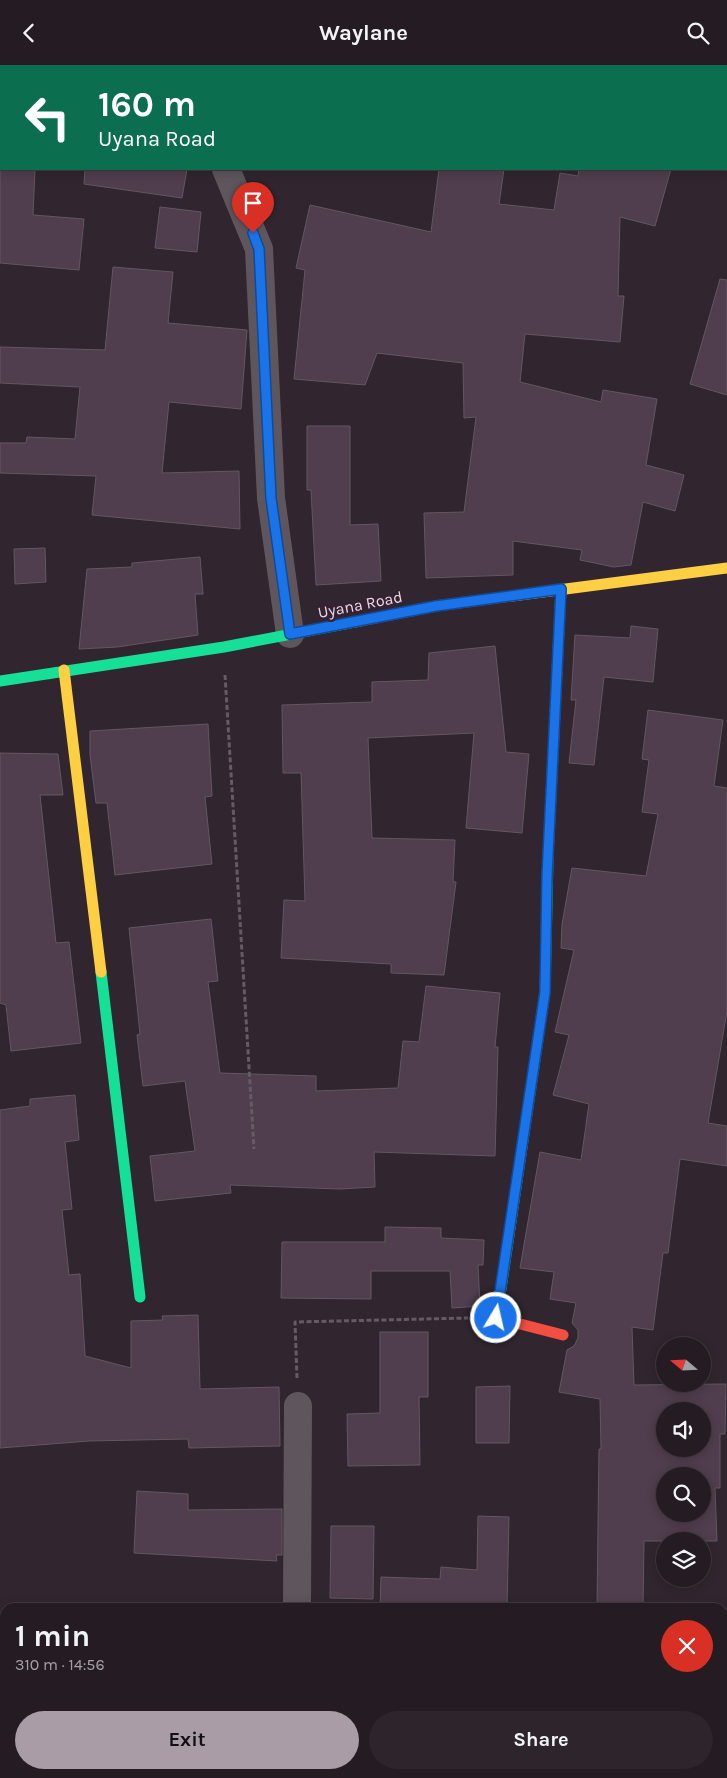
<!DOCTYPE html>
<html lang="en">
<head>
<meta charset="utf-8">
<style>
  body { margin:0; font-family:Karla,sans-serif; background:#2d252b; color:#f1f3f6; height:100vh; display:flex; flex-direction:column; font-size:19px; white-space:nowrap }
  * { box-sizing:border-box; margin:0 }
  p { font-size:16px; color:#a3a1a6 }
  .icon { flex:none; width:28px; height:28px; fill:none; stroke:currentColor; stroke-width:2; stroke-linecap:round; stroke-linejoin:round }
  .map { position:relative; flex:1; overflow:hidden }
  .side { position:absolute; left:0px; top:1538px; width:728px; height:176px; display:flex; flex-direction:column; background:#251c23; border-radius:15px 15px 0 0; box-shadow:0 2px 12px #0003,0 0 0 1px #423a41 }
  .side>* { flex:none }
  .top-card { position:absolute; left:0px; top:0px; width:728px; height:105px; box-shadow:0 2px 12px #0003,0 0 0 1px #423a41; background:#0b6e4f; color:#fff; overflow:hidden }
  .needle { width:32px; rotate:289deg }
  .fabs { position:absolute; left:656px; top:1272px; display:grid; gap:10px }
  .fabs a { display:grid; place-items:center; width:55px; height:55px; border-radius:50%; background:#251c23; box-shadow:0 2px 12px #0003,0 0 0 1px #423a41; font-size:25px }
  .pin { position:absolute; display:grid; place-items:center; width:42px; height:42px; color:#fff; margin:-51px -21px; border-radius:50% 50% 50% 0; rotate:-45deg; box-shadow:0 0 5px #0007 }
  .pin .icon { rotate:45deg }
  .me { position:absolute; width:55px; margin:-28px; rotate:9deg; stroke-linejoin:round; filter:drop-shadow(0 0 4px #0008) }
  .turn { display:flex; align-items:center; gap:18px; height:105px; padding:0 15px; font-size:22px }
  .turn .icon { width:65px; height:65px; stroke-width:2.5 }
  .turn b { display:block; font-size:35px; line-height:42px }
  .round { display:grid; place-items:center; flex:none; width:52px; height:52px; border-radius:26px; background:#2d252b }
  .head { display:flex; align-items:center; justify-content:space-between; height:85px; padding:0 15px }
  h1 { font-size:30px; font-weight:700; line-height:38px }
  .button { display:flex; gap:10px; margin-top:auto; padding:10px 15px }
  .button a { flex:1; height:58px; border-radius:30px; background:#a99ca6; color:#111; font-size:20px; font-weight:700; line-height:58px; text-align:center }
  .button a+a { background:#2d252b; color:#f1f3f6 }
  header { display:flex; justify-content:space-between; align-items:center; height:65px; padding:0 15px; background:#251c23; font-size:22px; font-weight:700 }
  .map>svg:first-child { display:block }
  .building { fill:#503d4d; stroke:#625860; fill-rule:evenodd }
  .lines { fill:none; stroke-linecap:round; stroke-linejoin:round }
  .path { stroke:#645c63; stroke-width:3; stroke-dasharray:5 2.5; stroke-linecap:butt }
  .street { stroke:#5f565d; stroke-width:28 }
  .fast { stroke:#16e098; stroke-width:11 }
  .slow { stroke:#ffcf43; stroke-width:11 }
  .jam { stroke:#f24e42; stroke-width:11 }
  .route-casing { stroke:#114b97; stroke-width:12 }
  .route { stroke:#1a73e8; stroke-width:9 }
  .labels { text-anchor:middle; stroke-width:5; stroke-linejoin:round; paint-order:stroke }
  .street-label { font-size:16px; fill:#e9dbe6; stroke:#362132 }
</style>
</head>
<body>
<header><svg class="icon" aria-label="back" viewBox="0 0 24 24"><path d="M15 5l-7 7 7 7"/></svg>Waylane<svg class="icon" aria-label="search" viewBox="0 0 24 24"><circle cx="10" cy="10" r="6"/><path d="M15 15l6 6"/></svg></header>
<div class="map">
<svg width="727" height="1713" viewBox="0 0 727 1713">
  <rect width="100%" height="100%" fill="#31262f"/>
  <g class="building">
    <path d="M0,104h35l-2,46 51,4 -5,51 -79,-7z"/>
    <path d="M85,104h102l-5,29 -98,-14z"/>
    <path d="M439,104h65l-5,35 55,6 6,-37 18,3 1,-7h92l-16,57 -35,-9 -2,79h6l-4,46 -95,-8 -5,48 81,20 2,-12 54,9 -11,66 38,10 -9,36 -32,-9 -12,63 -17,2 -34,-7 2,-10 -69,-9v34l-87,3 -2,-65 40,-1 12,-95 -12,1 -1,-55 -86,-10 -12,32 -71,-6 11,-109 -9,-2 14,-63 121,27z"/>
    <path d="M160,142l41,5 -4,40 -42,-4z"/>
    <path d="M113,202l60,5 -5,51 79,7 -6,79 -72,-7 -7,71 77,-2 1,58 -148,-14 4,-39 -96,-3v-30h26l1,-6 48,2 5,-52 -80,-4v-36l105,3z"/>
    <path d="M720,214l7,1v115l-37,-11z"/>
    <path d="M307,361h43v99l28,-1 3,57 -65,4 -5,-95h-4z"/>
    <path d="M45,483l1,34 -31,2 -1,-35z"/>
    <path d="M200,492l3,37h-8l3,41 -81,12 -38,2 8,-80 45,-2v-4z"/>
    <path d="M631,561l27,3 -5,53 -49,-5 -10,88 -25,-2 7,-63h-5l4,-65 55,3z"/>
    <path d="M495,581l11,106 23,2 -7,79 -56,-5 8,-95 -106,5 4,100 83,2 -2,42h3l-12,93 -53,-2v-9l-110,-6 3,-58 21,1 -4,-128h-18l-1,-68 90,-3v-20l56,-2 1,-27z"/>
    <path d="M648,645l75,10 -9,66 13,2v223l-19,112 19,3v40l-47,-7 -12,94h-5l-10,77 -21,-3 2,58 92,-1 -1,50h-5v54h-5l2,53h-73l-1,66h-46l2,-158h2l-1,-50 -41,-7 8,-42 7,-4 4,-8v-8l-6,-7 4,-20 -26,-4 4,-27 -34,-4 20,-116 41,8 8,-56 -36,-9 16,-60 -14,-3 19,-82 -13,-2 1,-24 10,-56 74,8 12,-62 -16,-2 7,-52 -7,-1zM665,1346h37v38h-37zM665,1411h37v38h-37z"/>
    <path d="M208,659l4,72 -7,1 7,67 -97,11 -8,-72h-11l-6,-48v-24z"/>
    <path d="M0,688l58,1 5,41h-23l16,148 13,-1 12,101 -70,8 -5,-46 -6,-2z"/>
    <path d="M211,854l7,62 -10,1 12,91 96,3v15l82,-3 5,-47 16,1 7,-56 74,7 -5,54h3l-3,109 -121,-4 1,35 -35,2 -110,-4 1,8 -76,8 -5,-45 45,-5 -10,-70 -42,5 -6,-51 3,-1 -11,-106z"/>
    <path d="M75,1030l4,45 -14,2 7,67 -10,1 7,65 11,-1 5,82 46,12v-47l32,-1 -1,-4 36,-1 2,74 79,-2 1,59 -91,2 -1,-9 -99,2 -89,7v-338l30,-4v-7z"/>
    <path d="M385,1162l56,1v10l43,2 -1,25h-5l2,41 -28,2 -2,-37h-79v28l-90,-1 1,-56h103z"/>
    <path d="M380,1267h48v65h-9l1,68 -72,1 -1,-52 33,-1z"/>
    <path d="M510,1321l-1,57h-33v-56z"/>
    <path d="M137,1426l51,3v16l94,-1v46h-6l1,6 -143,-8z"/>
    <path d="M478,1451l31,1 -2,90h-127l1,-30 59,2 1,-12 36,3z"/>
    <path d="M331,1461h43l-1,73 -43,-1z"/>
  </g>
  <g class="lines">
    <g class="path">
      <path d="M225,610l29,474"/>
      <path d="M297,1313l-2,-56 173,-4"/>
    </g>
    <g class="street">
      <path d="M212,1v-1"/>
      <path d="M226,104l33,80 12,249 19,136"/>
      <path d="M297,1542l1,-201"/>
      <path d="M296,1713v-4"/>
    </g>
    <g class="fast">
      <path d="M0,616l224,-34 136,-26"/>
      <path d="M101,907l39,325"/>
      <path d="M499,1237l46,-310 3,-134"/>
    </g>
    <g class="slow">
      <path d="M512,531l215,-28"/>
      <path d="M64,605l37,302"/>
    </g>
    <g class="jam">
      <path d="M360,556l76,-15 76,-10"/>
      <path d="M548,793l13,-269"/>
      <path d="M499,1237l-2,16 66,17"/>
    </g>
  </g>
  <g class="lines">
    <defs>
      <path id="route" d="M253,168l6,16 12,249 19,136 146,-28 125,-17 -14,287 -2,116 -49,326"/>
    </defs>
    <use href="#route" class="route-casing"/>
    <use href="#route" class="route"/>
  </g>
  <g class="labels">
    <g class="street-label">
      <text transform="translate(360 539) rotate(-11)" y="6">Uyana Road</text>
    </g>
  </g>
</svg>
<div class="fabs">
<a><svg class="needle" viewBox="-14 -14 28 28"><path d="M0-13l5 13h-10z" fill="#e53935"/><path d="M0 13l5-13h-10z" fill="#a3a1a6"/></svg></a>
<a><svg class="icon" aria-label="sound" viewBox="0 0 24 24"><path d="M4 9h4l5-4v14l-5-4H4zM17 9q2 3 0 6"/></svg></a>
<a><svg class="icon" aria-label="search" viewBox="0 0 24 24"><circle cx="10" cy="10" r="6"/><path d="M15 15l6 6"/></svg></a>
<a><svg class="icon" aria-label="layers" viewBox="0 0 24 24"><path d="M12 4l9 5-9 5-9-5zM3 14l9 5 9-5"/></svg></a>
</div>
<div class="pin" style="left:253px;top:168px;background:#d93025"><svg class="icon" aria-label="arrive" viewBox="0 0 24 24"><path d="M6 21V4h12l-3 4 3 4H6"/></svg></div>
<svg class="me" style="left:496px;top:1253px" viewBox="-20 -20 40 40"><circle r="17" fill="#1a73e8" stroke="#fff" stroke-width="3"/><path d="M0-11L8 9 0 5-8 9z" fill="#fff"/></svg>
<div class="top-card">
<div class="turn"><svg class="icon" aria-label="left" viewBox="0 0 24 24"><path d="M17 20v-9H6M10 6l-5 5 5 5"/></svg><div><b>160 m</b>Uyana Road</div></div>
</div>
<section class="side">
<div class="head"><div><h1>1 min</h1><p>310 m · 14:56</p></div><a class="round" style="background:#d93025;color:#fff"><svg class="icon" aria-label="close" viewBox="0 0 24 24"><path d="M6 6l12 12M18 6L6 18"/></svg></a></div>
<div class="button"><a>Exit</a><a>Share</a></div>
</section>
</div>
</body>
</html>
